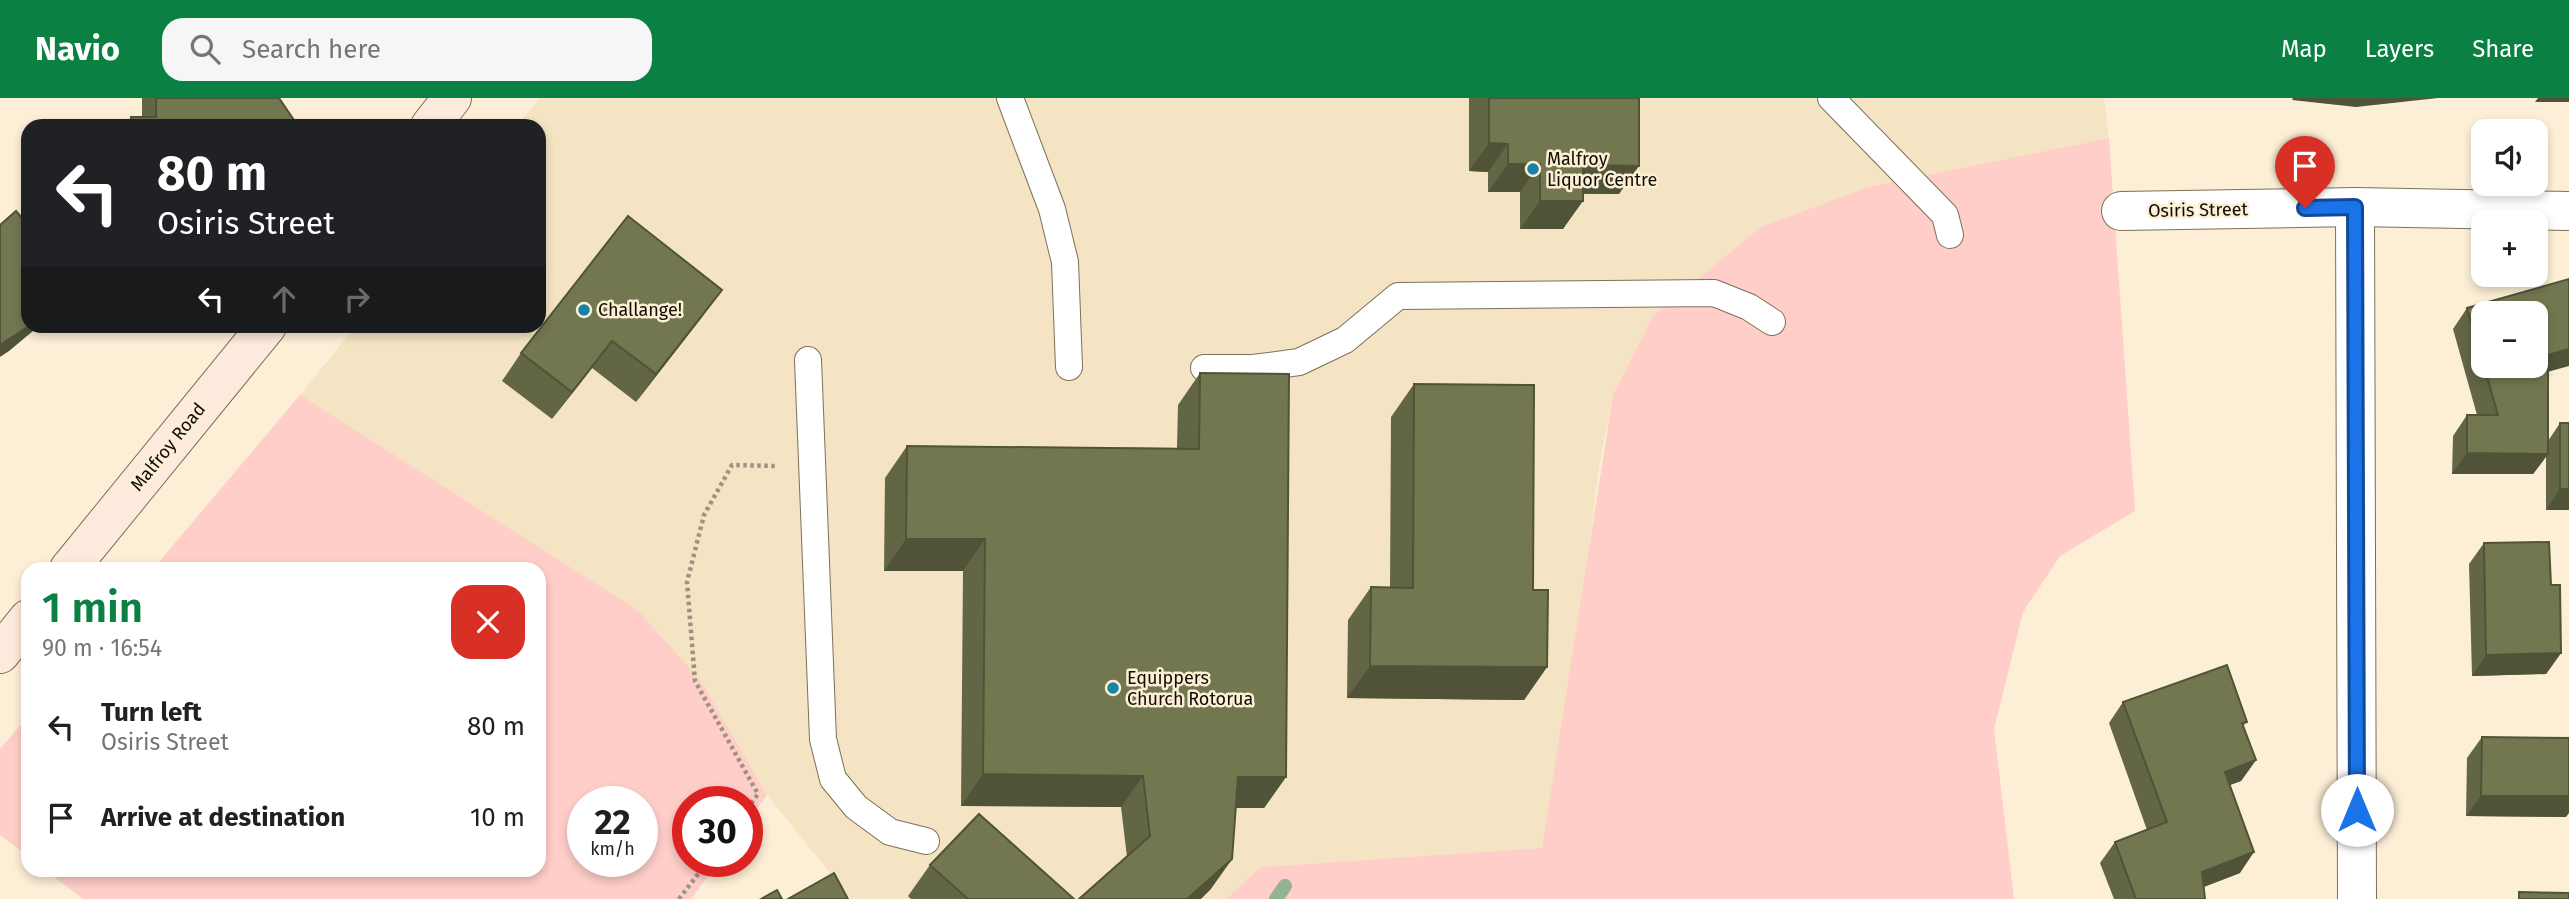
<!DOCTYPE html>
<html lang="en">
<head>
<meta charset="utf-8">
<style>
  body { margin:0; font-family:"Fira Sans",sans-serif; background:#f6f6f6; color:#202124; height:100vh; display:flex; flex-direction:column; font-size:26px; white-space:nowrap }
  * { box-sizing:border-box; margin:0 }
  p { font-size:23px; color:#757577 }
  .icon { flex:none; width:38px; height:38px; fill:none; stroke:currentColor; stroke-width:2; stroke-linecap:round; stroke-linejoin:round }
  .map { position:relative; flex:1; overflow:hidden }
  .drawer { position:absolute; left:21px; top:464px; width:525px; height:315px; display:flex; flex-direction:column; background:#fff; border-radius:21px; box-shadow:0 4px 10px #0003 }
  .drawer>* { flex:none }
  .banner { position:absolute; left:21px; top:21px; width:525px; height:214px; border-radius:21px; box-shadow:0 4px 10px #0003; background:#202124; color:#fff; overflow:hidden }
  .tools { position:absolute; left:2471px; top:21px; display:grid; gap:14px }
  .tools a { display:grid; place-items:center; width:77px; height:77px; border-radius:14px; background:#fff; box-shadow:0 4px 10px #0003; font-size:35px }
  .speed { position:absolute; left:567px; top:688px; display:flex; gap:14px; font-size:35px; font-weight:700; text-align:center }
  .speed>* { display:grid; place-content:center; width:91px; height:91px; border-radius:50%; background:#fff; box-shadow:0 4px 10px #0003; line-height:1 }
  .speed small { font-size:18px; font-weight:400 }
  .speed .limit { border:10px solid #d22; background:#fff; color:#111 }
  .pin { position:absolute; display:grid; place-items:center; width:60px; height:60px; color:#fff; margin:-72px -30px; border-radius:50% 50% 50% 0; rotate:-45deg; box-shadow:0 0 7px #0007 }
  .pin .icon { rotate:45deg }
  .me { position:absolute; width:77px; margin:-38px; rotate:0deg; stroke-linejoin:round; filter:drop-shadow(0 0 5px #0008) }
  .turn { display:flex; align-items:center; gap:24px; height:147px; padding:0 21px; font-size:32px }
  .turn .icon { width:91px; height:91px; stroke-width:2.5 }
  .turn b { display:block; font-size:49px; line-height:60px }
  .lanes { display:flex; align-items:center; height:66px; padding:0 21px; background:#0003; justify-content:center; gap:35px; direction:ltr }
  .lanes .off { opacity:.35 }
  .round { display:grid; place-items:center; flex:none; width:74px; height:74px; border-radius:21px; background:#f6f6f6 }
  .head { display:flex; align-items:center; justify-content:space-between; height:119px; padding:0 21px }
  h1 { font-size:42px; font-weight:600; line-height:52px; color:#0b8043 }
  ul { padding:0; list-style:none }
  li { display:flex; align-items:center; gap:21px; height:91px; padding:0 21px }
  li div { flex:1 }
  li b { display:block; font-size:26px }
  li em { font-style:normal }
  header { display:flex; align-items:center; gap:42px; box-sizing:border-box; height:98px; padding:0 35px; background:#0b8043; color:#fff }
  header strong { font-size:33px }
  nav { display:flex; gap:38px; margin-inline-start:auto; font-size:24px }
  .search { width:490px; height:63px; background:#f6f6f6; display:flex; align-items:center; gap:18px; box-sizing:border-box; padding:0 24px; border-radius:21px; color:#757577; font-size:26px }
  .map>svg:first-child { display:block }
  .built { fill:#f4e4c3 }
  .green { fill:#ffcec9; fill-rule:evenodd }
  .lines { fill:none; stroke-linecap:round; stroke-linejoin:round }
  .stream { stroke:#95b291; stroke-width:14 }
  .lane-casing { stroke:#7c705a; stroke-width:28 }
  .street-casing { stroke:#7c705a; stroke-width:40 }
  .secondary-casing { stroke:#7c705a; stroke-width:40 }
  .path { stroke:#9d9381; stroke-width:4.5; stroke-dasharray:3.5 3.5; stroke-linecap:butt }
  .lane { stroke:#fff; stroke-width:26 }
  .street { stroke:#fff; stroke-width:38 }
  .secondary { stroke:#feeadc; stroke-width:38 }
  .wall { fill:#636645 }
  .shaded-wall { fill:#505338 }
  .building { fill:#737750; stroke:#505338; stroke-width:2 }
  .route-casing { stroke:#114b97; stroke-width:18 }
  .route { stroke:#1a73e8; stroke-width:12 }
  .poi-dot { fill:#1583aa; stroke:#fdefd6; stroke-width:2.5 }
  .labels { text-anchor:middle; stroke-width:5; stroke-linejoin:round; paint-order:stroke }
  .poi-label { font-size:18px; fill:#110d05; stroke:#fdefd6; text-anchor:start }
  .street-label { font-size:18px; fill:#110d05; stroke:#fdefd6 }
</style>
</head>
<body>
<header>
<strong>Navio</strong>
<div class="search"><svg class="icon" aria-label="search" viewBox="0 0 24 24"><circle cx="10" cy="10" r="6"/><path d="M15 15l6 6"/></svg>Search here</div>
<nav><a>Map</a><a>Layers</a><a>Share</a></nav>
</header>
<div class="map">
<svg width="2569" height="801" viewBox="0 0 2569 801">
  <rect width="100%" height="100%" fill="#fdefd6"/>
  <path class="built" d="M540,0h1564l5,40 -240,49 -216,129 -40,79 -14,72 -17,136 -39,245 -281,19 -36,32h-375l-84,-104 -66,-114 -401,-286 56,-69h183v-200h-22z"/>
  <g class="green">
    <path d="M2109,40l26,373 -75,45 -37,56 -29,117 20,170h-788l35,-32 281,-19 71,-453 40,-79 108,-89 108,-40z"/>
    <path d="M300,297l331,211 10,8 60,67 66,114 -20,27v-20h-59v59h31l-28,38h-608l-38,-29h494v-301h-386zM583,704h59v59h-59z"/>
    <path d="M28,618v140l-28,-21v-86z"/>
  </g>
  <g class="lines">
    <path class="stream" d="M1276,801l9,-13"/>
    <defs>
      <g id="lane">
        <path d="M1010,0l42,111 13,53 4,105"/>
        <path d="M1831,0l114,117 5,20"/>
        <path d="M808,262l15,379 10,40 23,28 34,25 36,9"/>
        <path d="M1204,270h49l46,-6 46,-22 53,-44 316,-3 35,14 23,15"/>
      </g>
      <g id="street">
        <path d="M2355,109l2,692"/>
        <path d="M2121,113l234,-4 214,4"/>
      </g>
      <g id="secondary">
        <path d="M430,28l22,-28"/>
        <path d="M69,471l198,-243"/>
        <path d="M0,556l28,-35"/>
      </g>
    </defs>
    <use href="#lane" class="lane-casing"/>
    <use href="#street" class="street-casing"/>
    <use href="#secondary" class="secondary-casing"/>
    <g class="path">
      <path d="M747,711l11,-15 -63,-113 -8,-99 17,-67 28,-50 43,1"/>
      <path d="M679,801l29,-38"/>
    </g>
    <use href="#lane" class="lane"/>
    <use href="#street" class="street"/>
    <use href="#secondary" class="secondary"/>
  </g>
  <g class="wall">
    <path d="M142,0h137l19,28h-173l6,-9h11z"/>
    <path d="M1469,0h170l-20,96h-36l-20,35h-43v-37h-32v-20l-19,-1z"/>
    <path d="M2467,210l81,64v69l12,-18h9v87h-23v-53l-13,17h-81l1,-38 14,-21h10l-24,-86z"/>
    <path d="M702,219l-66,85 -44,-34 -40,51 -50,-38 19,-28z"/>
    <path d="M1200,275l86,404 -22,31h-28l-4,51 -22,31 -83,-33 -6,-50 -160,-1 2,-235h-79l1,-93 22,-32 270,2 1,-43z"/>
    <path d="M1414,286l119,206 14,77 -23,33 -177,-2 1,-78 23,-33 19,1 1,-171z"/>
    <path d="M2484,445l67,42 10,68 -15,21 -74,2 -3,-112z"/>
    <path d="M2123,604l124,20 -4,4 13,34 -15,21 -11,4 10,88 -36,14 1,12h-91l-14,-36 15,-21 32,-12 -38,-107z"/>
    <path d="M2482,639l84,80 -100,-1 1,-58z"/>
    <path d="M930,767l144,34h-163l-3,-3z"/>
  </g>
  <g class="shaded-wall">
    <path d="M2293,0h145l-82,9 -64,-7z"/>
    <path d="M2538,0h31v4h-34z"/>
    <path d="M1489,45l19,1 -20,28 -19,-1z"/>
    <path d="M1508,66h32l-20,28h-32z"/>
    <path d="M1583,67l56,1 -20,28 -56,-1z"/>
    <path d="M1540,103h43l-20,28h-43z"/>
    <path d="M722,192l-20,27 -66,85 20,-28z"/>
    <path d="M29,228h10l-30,25 -9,6v-12z"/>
    <path d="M612,243l-20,27 -40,51 20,-27z"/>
    <path d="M2569,251v17l-36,10 15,-21z"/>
    <path d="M2467,355l81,1 -15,20h-81z"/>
    <path d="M2560,391h9v21h-23z"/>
    <path d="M906,441h79l-22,32h-79z"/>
    <path d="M2561,555l-15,21 -74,2 14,-21z"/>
    <path d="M1370,568l177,1 -23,33 -177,-2z"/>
    <path d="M2256,662l-15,21 -31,11 15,-20z"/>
    <path d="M983,676l160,2 -22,31 -160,-1z"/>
    <path d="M1238,679h48l-22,31h-48z"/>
    <path d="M2481,698h88v17l-3,4 -100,-1z"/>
    <path d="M2254,754l-14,21 -53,20 15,-21z"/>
    <path d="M1232,761l-22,31 -9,9h-14z"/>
  </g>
  <g class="building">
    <path d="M156,0h123l19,28h-167v-9h25z"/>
    <path d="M1489,0h150v68l-56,-1v36h-43v-37h-32v-20l-19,-1z"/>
    <path d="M16,113l12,14 1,101 -29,19v-120z"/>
    <path d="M628,118l94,74 -66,84 -44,-33 -40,51 -51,-39z"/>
    <path d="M2569,181v70l-21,6v99l-81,-1v-38h31l-14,-49h52v-53h-53v51l-16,-56z"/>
    <path d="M1200,275l89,1 -3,403h-48l-6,82 -45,40h-108l71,-63 -7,-60 -160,-2 2,-235h-79l1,-93 292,3z"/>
    <path d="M1414,286l120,1 -1,205h15l-1,77 -177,-1 1,-79 42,1z"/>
    <rect x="2560" y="325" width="9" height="66"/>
    <path d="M2549,444l2,43h9l1,68 -75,2 -2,-112z"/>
    <path d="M2227,567l20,57 -5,1 14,37 -31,12 29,80 -52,20 3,27h-69l-21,-57 52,-20 -44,-120z"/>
    <path d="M2482,639l87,1v58h-88z"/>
    <path d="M979,716l95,85h-106l-38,-34z"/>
    <path d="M834,775l14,26h-60z"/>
    <path d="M777,792l5,9h-21z"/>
    <path d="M2519,794l50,1v6h-50z"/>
  </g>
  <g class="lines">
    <defs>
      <path id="route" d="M2305,110l50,-1 2,603"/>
    </defs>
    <use href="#route" class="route-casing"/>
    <use href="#route" class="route"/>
  </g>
  <g class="poi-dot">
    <circle cx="1533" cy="71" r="7"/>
    <circle cx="584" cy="212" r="7"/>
    <circle cx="1113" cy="590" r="7"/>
  </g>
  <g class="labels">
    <g class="poi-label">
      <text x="1547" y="67">Malfroy<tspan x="1547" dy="21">Liquor Centre</tspan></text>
      <text x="598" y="218">Challange!</text>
      <text x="1127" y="586">Equippers<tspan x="1127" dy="21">Church Rotorua</tspan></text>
    </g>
    <g class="street-label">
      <text transform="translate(2198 112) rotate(-1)" y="6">Osiris Street</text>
      <text transform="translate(168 349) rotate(-51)" y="6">Malfroy Road</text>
    </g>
  </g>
</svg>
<div class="tools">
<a><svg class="icon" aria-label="sound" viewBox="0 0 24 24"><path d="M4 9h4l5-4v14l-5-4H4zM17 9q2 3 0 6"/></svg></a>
<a>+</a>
<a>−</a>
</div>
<div class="speed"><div>22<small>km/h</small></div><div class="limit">30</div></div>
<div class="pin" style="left:2305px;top:110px;background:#d93025"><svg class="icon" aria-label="arrive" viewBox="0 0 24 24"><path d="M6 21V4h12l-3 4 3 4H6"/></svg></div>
<svg class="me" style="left:2357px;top:712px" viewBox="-20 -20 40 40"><circle r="19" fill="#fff"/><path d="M0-13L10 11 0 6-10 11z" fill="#1a73e8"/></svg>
<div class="banner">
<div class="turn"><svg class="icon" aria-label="left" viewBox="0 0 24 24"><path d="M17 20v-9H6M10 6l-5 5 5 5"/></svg><div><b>80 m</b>Osiris Street</div></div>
<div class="lanes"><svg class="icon" aria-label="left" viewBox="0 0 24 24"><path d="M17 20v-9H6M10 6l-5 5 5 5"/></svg><svg class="icon off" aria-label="ahead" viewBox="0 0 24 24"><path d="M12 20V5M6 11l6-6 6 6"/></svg><svg class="icon off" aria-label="right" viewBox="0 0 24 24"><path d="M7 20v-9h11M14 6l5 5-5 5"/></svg></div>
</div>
<section class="drawer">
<div class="head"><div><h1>1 min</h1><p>90 m · 16:54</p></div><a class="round" style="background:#d93025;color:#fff"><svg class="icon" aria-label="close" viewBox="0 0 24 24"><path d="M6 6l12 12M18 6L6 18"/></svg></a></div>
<ul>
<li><svg class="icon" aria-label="left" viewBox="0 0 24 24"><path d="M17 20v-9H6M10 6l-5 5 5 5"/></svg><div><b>Turn left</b><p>Osiris Street</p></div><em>80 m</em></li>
<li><svg class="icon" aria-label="arrive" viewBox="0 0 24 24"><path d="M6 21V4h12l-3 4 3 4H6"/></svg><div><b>Arrive at destination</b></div><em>10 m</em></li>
</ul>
</section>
</div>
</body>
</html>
